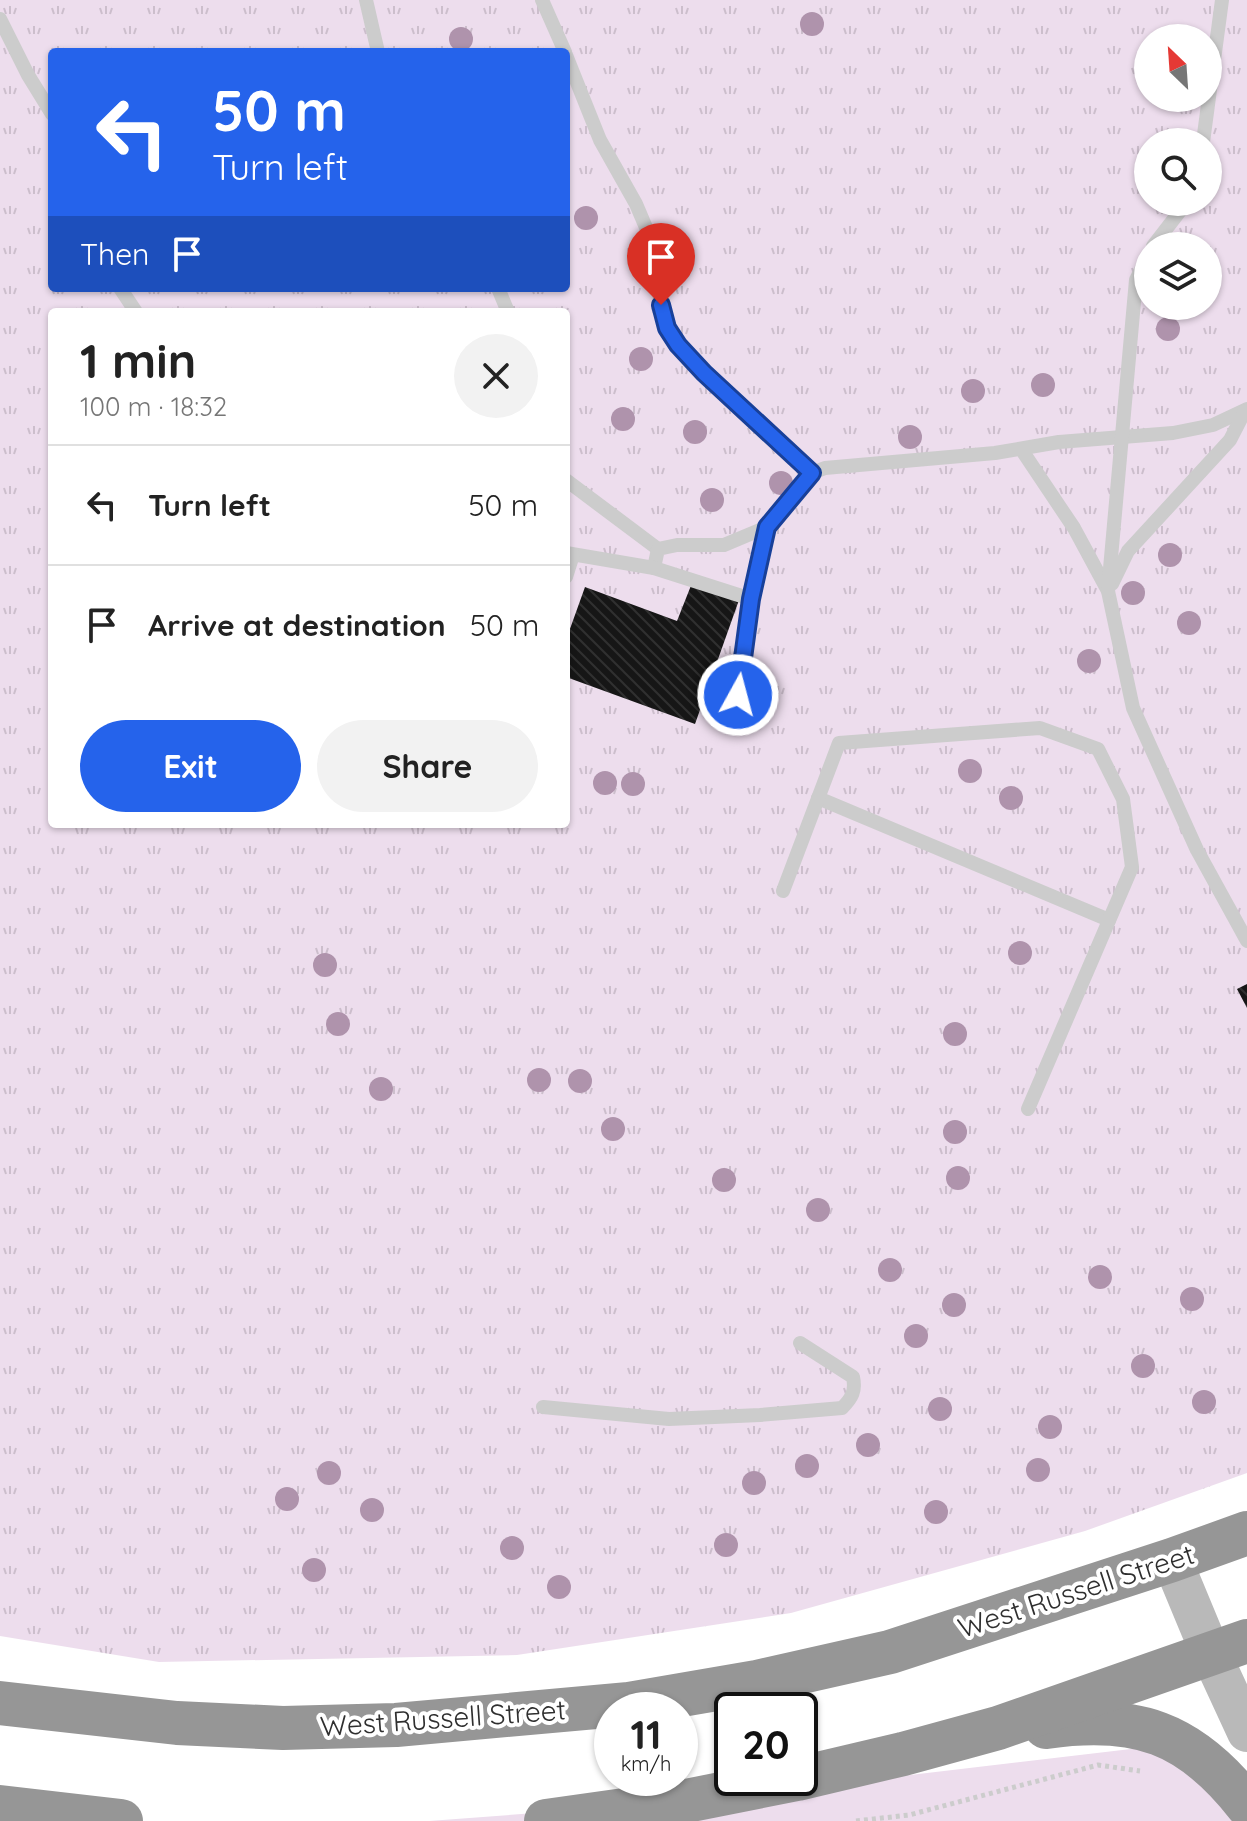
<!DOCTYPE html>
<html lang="en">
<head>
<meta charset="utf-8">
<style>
  body { margin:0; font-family:Quicksand,sans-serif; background:#f2f2f2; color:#222; height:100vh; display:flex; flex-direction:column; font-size:30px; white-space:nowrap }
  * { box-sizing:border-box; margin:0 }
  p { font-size:26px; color:#767676 }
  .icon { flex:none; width:44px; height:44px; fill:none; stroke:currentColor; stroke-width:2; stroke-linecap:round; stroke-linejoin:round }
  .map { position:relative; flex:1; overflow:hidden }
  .drawer { position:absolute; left:48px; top:308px; width:522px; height:520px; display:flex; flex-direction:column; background:#fff; border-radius:8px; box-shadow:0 2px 6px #0004 }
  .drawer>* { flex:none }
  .hud { position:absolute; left:48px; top:48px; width:522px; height:244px; border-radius:8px; box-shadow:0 2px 6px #0004; background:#2563eb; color:#fff; overflow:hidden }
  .needle { width:52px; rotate:335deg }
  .fabs { position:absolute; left:1134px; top:24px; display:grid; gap:16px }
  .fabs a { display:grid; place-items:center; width:88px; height:88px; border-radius:50%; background:#fff; box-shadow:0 2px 6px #0004; font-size:40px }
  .speed { position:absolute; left:594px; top:1692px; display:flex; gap:16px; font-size:40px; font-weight:700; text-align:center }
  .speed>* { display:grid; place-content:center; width:104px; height:104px; border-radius:50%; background:#fff; box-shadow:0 2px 6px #0004; line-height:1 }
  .speed small { font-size:20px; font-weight:400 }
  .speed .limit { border:4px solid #111; border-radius:12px; background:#fff; color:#111 }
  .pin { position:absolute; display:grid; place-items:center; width:68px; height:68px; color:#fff; margin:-82px -34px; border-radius:50% 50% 50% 0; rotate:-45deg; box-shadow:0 0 8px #0007 }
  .pin .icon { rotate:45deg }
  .me { position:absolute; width:88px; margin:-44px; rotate:7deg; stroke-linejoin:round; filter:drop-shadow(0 0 6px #0008) }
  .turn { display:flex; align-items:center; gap:28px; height:168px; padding:0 32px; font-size:36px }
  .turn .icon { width:104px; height:104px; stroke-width:2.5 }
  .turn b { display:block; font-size:56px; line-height:68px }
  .then { display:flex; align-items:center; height:76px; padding:0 32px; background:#0003; gap:16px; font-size:30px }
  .round { display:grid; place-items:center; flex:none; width:84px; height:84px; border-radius:42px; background:#f2f2f2 }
  .headline { display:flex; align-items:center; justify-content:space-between; height:136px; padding:0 32px }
  h1 { font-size:48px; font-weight:700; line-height:60px }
  .button { display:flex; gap:16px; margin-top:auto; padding:16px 32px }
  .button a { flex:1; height:92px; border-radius:48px; background:#2563eb; color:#fff; font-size:32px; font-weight:700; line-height:92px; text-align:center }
  .button a+a { background:#f2f2f2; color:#222 }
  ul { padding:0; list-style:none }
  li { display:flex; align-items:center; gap:24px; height:120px; padding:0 32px; border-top:2px solid #e0e0e0 }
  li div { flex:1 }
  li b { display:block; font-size:30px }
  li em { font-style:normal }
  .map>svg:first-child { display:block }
  .grass { fill:url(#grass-tufts); fill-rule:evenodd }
  .park { fill:#eddded }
  .building { fill:url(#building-back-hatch) }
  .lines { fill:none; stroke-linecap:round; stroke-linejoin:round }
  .path { stroke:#ccc; stroke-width:5; stroke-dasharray:4 4; stroke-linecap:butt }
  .lane { stroke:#ccc; stroke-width:14 }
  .secondary { stroke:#b9b9b9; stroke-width:40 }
  .highway { stroke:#969696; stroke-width:44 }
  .tree { fill:#af93ac }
  .route-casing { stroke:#184099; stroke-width:20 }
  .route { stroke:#2563eb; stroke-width:14 }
  .labels { text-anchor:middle; stroke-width:8; stroke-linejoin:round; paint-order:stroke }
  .street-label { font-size:28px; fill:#2f2f2f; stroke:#fff }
</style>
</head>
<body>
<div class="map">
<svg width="1247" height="1821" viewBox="0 0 1247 1821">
  <defs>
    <pattern id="grass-tufts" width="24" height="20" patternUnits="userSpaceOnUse" patternTransform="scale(2)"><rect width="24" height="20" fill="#eddded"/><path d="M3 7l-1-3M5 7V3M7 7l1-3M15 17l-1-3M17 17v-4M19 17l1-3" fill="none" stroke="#ccbecc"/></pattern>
    <pattern id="building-back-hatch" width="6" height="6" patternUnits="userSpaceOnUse" patternTransform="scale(2)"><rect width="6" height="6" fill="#161616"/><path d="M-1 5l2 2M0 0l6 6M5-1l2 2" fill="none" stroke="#303030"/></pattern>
  </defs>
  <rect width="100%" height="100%" fill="#fff"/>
  <path class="grass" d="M0,0h1247v1473l-162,58 -294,82 -274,42 -358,7 -159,-26zM1148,38h60v60h-60zM52,52h514v236h-514zM1148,142h60v60h-60zM1148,246h60v60h-60zM52,312h514v512h-514z"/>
  <path class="park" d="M1182,1743l65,78h-818l252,-19z"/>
  <g class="building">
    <path d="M692,583l47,17 -44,124 -129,-47v-37l19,-53 92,34z"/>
    <path d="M1247,984v24l-10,-19z"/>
  </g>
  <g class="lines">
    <path class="path" d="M856,1821l53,-6 189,-50 42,6"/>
    <g class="lane">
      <path d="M366,0l12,52"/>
      <path d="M542,0l23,52"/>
      <path d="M0,19l28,56 24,39"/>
      <path d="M566,55l34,85 36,64 14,33 11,68 6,23 37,45 108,100"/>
      <path d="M1203,142l19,-142"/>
      <path d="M1153,246l34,-44"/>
      <path d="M120,288l16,24"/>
      <path d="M498,288l10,24"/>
      <path d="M1021,449l53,79 34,63 25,117 64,142 50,91"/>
      <path d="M566,480l92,69"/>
      <path d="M767,527l-16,72 -97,-31 4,-19 19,-4h47l43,-18 45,-54 13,-5 170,-15 64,-11 114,-9 40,-8 34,-16"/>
      <path d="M566,553l88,15"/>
      <path d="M566,577l7,-22"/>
      <path d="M1112,584l16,-33 102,-111 15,-29"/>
      <path d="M1108,591l28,-311 12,-24"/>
      <path d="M738,695l13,-96"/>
      <path d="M818,798l291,122"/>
      <path d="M783,891l56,-148 201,-15 58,21 25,50 9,68 -104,242"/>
      <path d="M543,1407l126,12 91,-4 82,-7c10,-10 14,-17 11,-31l-53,-34"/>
    </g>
    <path class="secondary" d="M1172,1560l39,94 36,78"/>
    <g class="highway">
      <path d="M0,1703l177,20 106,5 113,-3 233,-21 128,-22 133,-30 282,-92 75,-27"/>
      <path d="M1046,1727c90,-13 144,5 201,78"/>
      <path d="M0,1807l121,14"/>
      <path d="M546,1821l135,-19 116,-23 106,-25 95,-26 249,-87"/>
    </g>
  </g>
  <g class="tree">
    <circle cx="812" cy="24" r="12"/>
    <circle cx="461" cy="39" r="12"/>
    <circle cx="586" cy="218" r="12"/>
    <circle cx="1168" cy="329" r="12"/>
    <circle cx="641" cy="359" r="12"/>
    <circle cx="1043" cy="385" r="12"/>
    <circle cx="973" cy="391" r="12"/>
    <circle cx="623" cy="419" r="12"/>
    <circle cx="695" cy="432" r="12"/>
    <circle cx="910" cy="437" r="12"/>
    <circle cx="781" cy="483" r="12"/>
    <circle cx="712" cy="500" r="12"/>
    <circle cx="1170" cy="555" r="12"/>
    <circle cx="1133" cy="593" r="12"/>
    <circle cx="1189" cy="623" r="12"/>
    <circle cx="1089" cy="661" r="12"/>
    <circle cx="970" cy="771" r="12"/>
    <circle cx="605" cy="783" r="12"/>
    <circle cx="633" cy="784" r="12"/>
    <circle cx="1011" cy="798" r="12"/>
    <circle cx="1020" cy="953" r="12"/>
    <circle cx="325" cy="965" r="12"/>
    <circle cx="338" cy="1024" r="12"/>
    <circle cx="955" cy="1034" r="12"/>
    <circle cx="539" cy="1080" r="12"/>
    <circle cx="580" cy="1081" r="12"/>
    <circle cx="381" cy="1089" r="12"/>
    <circle cx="613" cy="1129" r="12"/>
    <circle cx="955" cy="1132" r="12"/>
    <circle cx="958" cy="1178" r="12"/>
    <circle cx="724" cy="1180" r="12"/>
    <circle cx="818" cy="1210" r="12"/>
    <circle cx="890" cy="1270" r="12"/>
    <circle cx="1100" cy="1277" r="12"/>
    <circle cx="1192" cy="1299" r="12"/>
    <circle cx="954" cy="1305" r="12"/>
    <circle cx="916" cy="1336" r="12"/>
    <circle cx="1143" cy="1366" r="12"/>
    <circle cx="1204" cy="1402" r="12"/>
    <circle cx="940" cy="1409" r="12"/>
    <circle cx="1050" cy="1427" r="12"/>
    <circle cx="868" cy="1445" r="12"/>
    <circle cx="807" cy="1466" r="12"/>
    <circle cx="1038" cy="1470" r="12"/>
    <circle cx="329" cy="1473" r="12"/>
    <circle cx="754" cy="1483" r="12"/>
    <circle cx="287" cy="1499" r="12"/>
    <circle cx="372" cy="1510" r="12"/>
    <circle cx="936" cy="1512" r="12"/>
    <circle cx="726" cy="1545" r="12"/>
    <circle cx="512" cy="1548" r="12"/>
    <circle cx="314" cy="1570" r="12"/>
    <circle cx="559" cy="1587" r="12"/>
  </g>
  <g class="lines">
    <defs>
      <path id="route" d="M661,305l6,23 11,17 26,28 108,100 -45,54 -16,72 -13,96"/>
    </defs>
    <use href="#route" class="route-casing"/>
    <use href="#route" class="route"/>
  </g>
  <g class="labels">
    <g class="street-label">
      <text transform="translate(1076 1591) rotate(-18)" y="10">West Russell Street</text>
      <text transform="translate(443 1718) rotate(-4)" y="10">West Russell Street</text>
    </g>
  </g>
</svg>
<div class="fabs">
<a><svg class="needle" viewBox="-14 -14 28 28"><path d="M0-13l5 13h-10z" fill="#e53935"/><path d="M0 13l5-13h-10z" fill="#767676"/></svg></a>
<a><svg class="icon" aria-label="search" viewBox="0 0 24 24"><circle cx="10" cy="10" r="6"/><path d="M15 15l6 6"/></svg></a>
<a><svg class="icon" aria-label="layers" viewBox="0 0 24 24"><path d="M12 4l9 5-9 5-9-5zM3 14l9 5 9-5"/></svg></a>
</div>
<div class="speed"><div>11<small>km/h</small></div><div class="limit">20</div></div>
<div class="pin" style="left:661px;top:305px;background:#d93025"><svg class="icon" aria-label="arrive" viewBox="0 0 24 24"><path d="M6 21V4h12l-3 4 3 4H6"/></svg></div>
<svg class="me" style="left:738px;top:695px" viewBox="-20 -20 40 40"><circle r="17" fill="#2563eb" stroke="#fff" stroke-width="3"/><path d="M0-11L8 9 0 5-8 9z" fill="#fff"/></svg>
<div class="hud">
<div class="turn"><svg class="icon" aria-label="left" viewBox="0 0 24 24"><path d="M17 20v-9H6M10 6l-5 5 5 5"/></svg><div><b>50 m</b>Turn left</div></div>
<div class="then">Then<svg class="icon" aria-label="arrive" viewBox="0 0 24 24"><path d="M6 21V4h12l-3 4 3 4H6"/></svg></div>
</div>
<section class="drawer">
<div class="headline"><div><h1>1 min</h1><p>100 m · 18:32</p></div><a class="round"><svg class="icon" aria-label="close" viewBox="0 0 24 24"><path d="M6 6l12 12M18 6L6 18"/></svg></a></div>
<ul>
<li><svg class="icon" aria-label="left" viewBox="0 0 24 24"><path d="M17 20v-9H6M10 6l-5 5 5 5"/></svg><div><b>Turn left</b></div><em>50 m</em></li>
<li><svg class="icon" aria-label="arrive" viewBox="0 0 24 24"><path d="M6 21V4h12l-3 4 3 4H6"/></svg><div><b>Arrive at destination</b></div><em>50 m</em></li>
</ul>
<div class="button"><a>Exit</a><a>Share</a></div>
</section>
</div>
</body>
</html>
